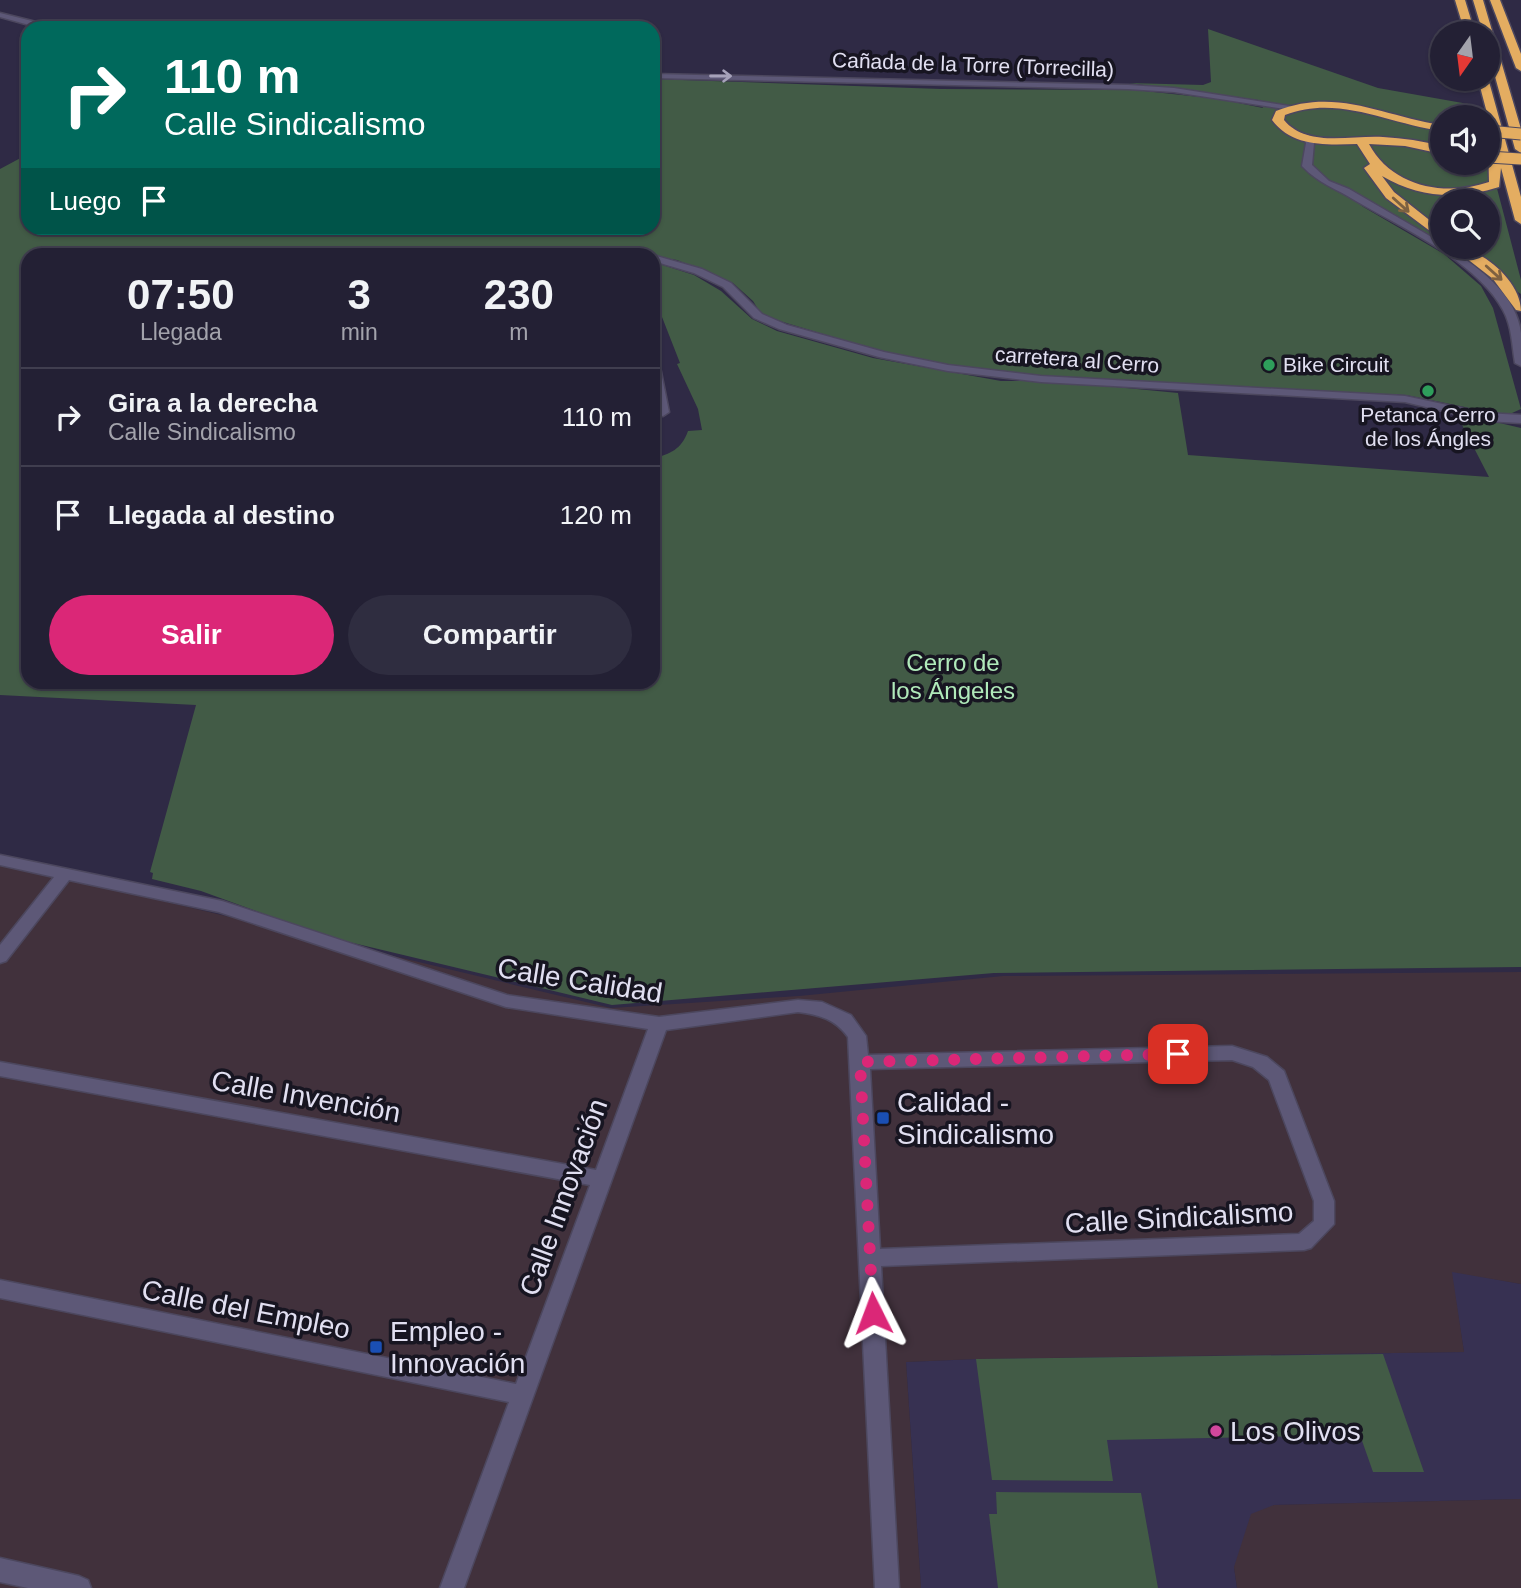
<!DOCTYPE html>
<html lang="es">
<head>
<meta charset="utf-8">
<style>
  body { margin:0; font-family:Helvetica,sans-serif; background:#2f2d40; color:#f1f3f6; height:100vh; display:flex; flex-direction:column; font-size:26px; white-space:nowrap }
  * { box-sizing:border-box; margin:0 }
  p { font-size:23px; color:#a3a3ac }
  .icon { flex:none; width:38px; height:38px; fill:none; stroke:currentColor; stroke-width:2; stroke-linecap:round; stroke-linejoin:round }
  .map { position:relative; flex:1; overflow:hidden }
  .sheet { position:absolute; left:21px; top:248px; width:639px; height:441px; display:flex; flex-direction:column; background:#232034; border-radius:21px; box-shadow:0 2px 5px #0004,0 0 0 2px #403e4f }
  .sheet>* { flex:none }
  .guide { position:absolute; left:21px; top:21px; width:639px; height:214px; border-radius:21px; box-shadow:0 2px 5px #0004,0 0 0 2px #403e4f; background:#00695c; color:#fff; overflow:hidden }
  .needle { width:46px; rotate:194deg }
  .fabs { position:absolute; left:1430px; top:21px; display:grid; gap:14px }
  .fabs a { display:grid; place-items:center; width:70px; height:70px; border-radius:50%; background:#232034; box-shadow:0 2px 5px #0004,0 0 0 2px #403e4f; font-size:35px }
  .pin { position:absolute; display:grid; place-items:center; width:60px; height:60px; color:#fff; margin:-30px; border-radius:14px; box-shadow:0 4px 10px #0006 }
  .me { position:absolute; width:77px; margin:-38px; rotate:357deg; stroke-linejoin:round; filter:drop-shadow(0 0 5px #0008) }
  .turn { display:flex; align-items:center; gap:24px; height:147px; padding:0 28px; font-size:32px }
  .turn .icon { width:91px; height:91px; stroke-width:2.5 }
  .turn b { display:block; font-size:49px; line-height:60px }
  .then { display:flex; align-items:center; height:66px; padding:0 28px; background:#0003; gap:14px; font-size:26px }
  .eta { display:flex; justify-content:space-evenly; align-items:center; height:119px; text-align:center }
  .eta b { font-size:42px; font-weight:700; line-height:49px }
  .button { display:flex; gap:14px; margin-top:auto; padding:14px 28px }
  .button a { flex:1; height:80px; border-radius:42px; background:#db2777; color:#fff; font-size:28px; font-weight:700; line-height:80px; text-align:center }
  .button a+a { background:#2f2d40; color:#f1f3f6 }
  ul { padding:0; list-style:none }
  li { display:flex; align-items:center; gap:21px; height:98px; padding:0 28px; border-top:2px solid #403e4f }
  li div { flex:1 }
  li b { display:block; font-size:26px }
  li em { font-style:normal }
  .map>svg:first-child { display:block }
  .built { fill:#373152 }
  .industrial { fill:#41313c }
  .green { fill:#425b46 }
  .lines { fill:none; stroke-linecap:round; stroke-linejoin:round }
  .street-casing { stroke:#4c475e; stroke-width:3 }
  .highway-casing { stroke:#4c475e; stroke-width:3 }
  .street { fill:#5d5877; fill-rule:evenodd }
  .highway { fill:#e4ad61; fill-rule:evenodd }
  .highway-bridge-casing { stroke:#4c475e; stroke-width:13; stroke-linecap:butt }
  .highway-bridge { stroke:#e4ad61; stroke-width:11 }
  .oneway { stroke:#a6a2ba }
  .oneway2 { stroke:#7e6141 }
  .route { stroke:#db2777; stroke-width:12; stroke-dasharray:0 21.6 }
  .leisure-dot { fill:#2e9e5b; stroke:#171521; stroke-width:2.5 }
  .transit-dot { fill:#1a4fb4; stroke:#171521; stroke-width:2.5 }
  .hotel-dot { fill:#d1479c; stroke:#171521; stroke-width:2.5 }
  .labels { text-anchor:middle; stroke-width:7; stroke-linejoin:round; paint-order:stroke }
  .far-street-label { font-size:21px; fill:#e1dff1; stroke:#171521 }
  .far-poi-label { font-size:21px; fill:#e1dff1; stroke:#171521; text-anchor:start }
  .park-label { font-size:24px; fill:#b0eaba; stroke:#171521 }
  .near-street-label { font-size:28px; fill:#e1dff1; stroke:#171521 }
  .near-poi-label { font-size:28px; fill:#e1dff1; stroke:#171521; text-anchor:start }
</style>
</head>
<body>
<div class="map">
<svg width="1521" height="1588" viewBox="0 0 1521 1588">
  <rect width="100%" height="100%" fill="#2f2a45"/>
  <path class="built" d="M1451,1271l70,13v215l-247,6 -40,62 3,21h-316l-15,-226 70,-3 488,-7z"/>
  <g class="industrial">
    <path d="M0,862l611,146 188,-12 204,-20 518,-4v312l-69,-12 12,80 -488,7 -70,3 15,226h-921z"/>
    <path d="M1521,1499v89h-284l-3,-21 17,-53 23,-9z"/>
  </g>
  <g class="green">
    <path d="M1208,29l170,59 96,17 4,12h-36v46h46v-9l33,126v14l-78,-47h45v-46h-46v45l-28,-17 -54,-24 84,49 37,32 12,22 28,101 -9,4h-18l-88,-18 -365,-16 -77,-11 -78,-15 -103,-31 -22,-8 -8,-13 -20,-18 -56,-23 -65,-10 -90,6h-494v426h625v-223c18,-6 28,-9 35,-28l14,-1 -4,-21 -21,-45 3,-1 -27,-69v-32l41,13 27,16 31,28 25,12 96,27 128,23h53l124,12 10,62 301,22 -30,-58 2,-5 60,14v539l-527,6 -382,32 -284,-68 -127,-46 -49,-12 1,-6 -3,-1 46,-167 -196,-10v-526l28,-15v74h625v-149l288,10 194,1 84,9 44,9 -5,-8 -129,-17 74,2 8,-3z"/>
    <path d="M1383,1354l41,118h-51l-13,-37 -253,5 6,41 -121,-1 -16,-121z"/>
    <path d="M996,1492l145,1 17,95h-160l-9,-74h8z"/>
  </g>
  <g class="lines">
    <defs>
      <g id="street">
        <path d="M0,13l52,13 1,2h-13l-40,-11z"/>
        <path d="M653,74l475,11 46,3 122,19 -4,3 -118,-18 -46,-3 -475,-11z"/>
        <path d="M1302,135h6l6,8 -2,22 17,16 20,8 91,53 2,5h5c30,20 69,46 74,86 0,11 0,22 0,33l-6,-3c-3,-17 -3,-37 -12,-53 -26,-48 -100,-82 -147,-109 -19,-12 -38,-18 -54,-35l4,-23z"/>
        <path d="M544,253h90l5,3h-100z"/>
        <path d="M653,255l49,14 29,14 31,31 25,11 97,27 64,13 93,11 364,20 80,17 36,2v8l-36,-2 -80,-19 -364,-20 -93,-11 -69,-14 -100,-28 -25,-11 -31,-31 -29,-14 -41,-12 -2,-5z"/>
        <path d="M653,359l6,3 10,50 -6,4 -10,-1v-6l3,-1 -3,-19z"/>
        <path d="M0,855l222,46 285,94 152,22 139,-17 24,2 29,13 15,21 2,19 364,-9 35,11 17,14 50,130v23l-23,24 -7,2 -423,16 18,322h-24l-27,-551c-13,-18 -28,-22 -50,-25l-132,18 -202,558h-24l69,-186 -509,-104v-18l516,104 74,-199 -590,-109v-14l596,108 52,-141 -142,-22 -287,-95 -150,-32 -63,81 -6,2v-18l54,-68 -54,-12zM1232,1060l21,7 16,13 45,121v20l-15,13 -419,15 -10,-180z"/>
        <path d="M0,1558l79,18 9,4 3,8h-63l-28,-6z"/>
      </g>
      <g id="highway">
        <path d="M1455,0h10l10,33h-10z"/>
        <path d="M1473,0h10l38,129v24l-6,-4 -27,-98v-18h-5z"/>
        <path d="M1490,0h10l21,54v17l-5,-3z"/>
        <path d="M1488,78l33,119v27l-6,-4 -14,-52 -2,19c-40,13 -80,11 -117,-11l12,16 48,38v10l-56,-42 -22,-30 6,-4 -13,-20c-31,1 -65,3 -85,-24l4,-9c61,-24 106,5 166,14v6c-53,-7 -104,-37 -157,-16l-1,5c23,28 67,15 99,17 20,1 40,4 59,9v8l-37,-8 -36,-2c23,43 76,53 120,38l-1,-39 4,1 5,7 -19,-72z"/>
        <path d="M1452,247c29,0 69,34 69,64l-5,-1 -23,-31z"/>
      </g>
    </defs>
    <use href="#street" class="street-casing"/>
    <use href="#highway" class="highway-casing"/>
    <use href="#street" class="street"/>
    <use href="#highway" class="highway"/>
    <defs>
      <g id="highway-bridge">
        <path d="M1488,131l33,3"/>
        <path d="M1488,157l33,2"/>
      </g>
    </defs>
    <use href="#highway-bridge" class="highway-bridge-casing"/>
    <use href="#highway-bridge" class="highway-bridge"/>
  </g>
  <defs><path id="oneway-shaft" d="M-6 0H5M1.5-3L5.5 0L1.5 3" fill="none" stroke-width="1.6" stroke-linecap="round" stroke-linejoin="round" transform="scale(1.75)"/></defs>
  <use class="oneway" href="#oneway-shaft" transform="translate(721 76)"/>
  <g class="oneway2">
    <use href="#oneway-shaft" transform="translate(1401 205) rotate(42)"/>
    <use href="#oneway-shaft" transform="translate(1494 273) rotate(42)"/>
  </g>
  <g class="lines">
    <path class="route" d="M873,1313l-13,-251 318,-8"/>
  </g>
  <g class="leisure-dot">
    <circle cx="1269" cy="365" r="7"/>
    <circle cx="1428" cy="391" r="7"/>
  </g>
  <g class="transit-dot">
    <rect x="876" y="1111" width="14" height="14" rx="3.5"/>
    <rect x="369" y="1340" width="14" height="14" rx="3.5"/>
  </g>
  <circle class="hotel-dot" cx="1216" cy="1431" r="7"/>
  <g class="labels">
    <g class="far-street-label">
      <text transform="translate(973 65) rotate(2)" y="7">Cañada de la Torre (Torrecilla)</text>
      <text transform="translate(1077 360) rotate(4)" y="7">carretera al Cerro</text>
    </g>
    <g class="far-poi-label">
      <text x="1283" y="372">Bike Circuit</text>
      <text x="1428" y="422" text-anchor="middle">Petanca Cerro<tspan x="1428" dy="24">de los Ángles</tspan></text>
    </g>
    <g class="park-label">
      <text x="953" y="671">Cerro de<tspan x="953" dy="28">los Ángeles</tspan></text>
    </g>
    <g class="near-street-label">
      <text transform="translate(580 980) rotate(9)" y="10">Calle Calidad</text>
      <text transform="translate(306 1096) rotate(10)" y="10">Calle Invención</text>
      <text transform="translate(563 1197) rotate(-70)" y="10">Calle Innovación</text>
      <text transform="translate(1179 1217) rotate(-3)" y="10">Calle Sindicalismo</text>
      <text transform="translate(246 1309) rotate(11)" y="10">Calle del Empleo</text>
    </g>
    <g class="near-poi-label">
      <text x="897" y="1112">Calidad -<tspan x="897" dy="32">Sindicalismo</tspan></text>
      <text x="390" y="1341">Empleo -<tspan x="390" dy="32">Innovación</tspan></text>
      <text x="1230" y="1441">Los Olivos</text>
    </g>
  </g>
</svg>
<div class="fabs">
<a><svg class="needle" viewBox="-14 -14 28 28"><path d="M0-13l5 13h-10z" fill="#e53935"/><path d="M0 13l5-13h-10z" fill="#a3a3ac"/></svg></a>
<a><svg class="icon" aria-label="sound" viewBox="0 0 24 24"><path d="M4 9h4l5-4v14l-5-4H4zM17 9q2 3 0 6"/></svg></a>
<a><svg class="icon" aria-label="search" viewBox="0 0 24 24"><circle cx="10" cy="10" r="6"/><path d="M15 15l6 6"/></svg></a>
</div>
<div class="pin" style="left:1178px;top:1054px;background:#d93025"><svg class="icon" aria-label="arrive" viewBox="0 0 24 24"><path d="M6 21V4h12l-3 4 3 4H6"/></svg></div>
<svg class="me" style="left:873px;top:1313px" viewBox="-20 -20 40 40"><path d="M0-17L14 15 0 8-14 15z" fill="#db2777" stroke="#fff" stroke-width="4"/></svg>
<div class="guide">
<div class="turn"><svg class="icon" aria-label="right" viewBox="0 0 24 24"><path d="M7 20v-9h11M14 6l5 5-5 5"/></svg><div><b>110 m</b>Calle Sindicalismo</div></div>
<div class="then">Luego<svg class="icon" aria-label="arrive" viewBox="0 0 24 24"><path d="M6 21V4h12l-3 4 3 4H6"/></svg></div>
</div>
<section class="sheet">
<div class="eta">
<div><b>07:50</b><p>Llegada</p></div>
<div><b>3</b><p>min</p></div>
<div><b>230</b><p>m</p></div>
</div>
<ul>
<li><svg class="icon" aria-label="right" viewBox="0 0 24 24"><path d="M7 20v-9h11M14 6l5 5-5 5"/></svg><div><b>Gira a la derecha</b><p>Calle Sindicalismo</p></div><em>110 m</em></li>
<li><svg class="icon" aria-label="arrive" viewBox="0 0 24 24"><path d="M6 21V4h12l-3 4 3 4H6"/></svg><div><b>Llegada al destino</b></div><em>120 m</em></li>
</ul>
<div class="button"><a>Salir</a><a>Compartir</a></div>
</section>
</div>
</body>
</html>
